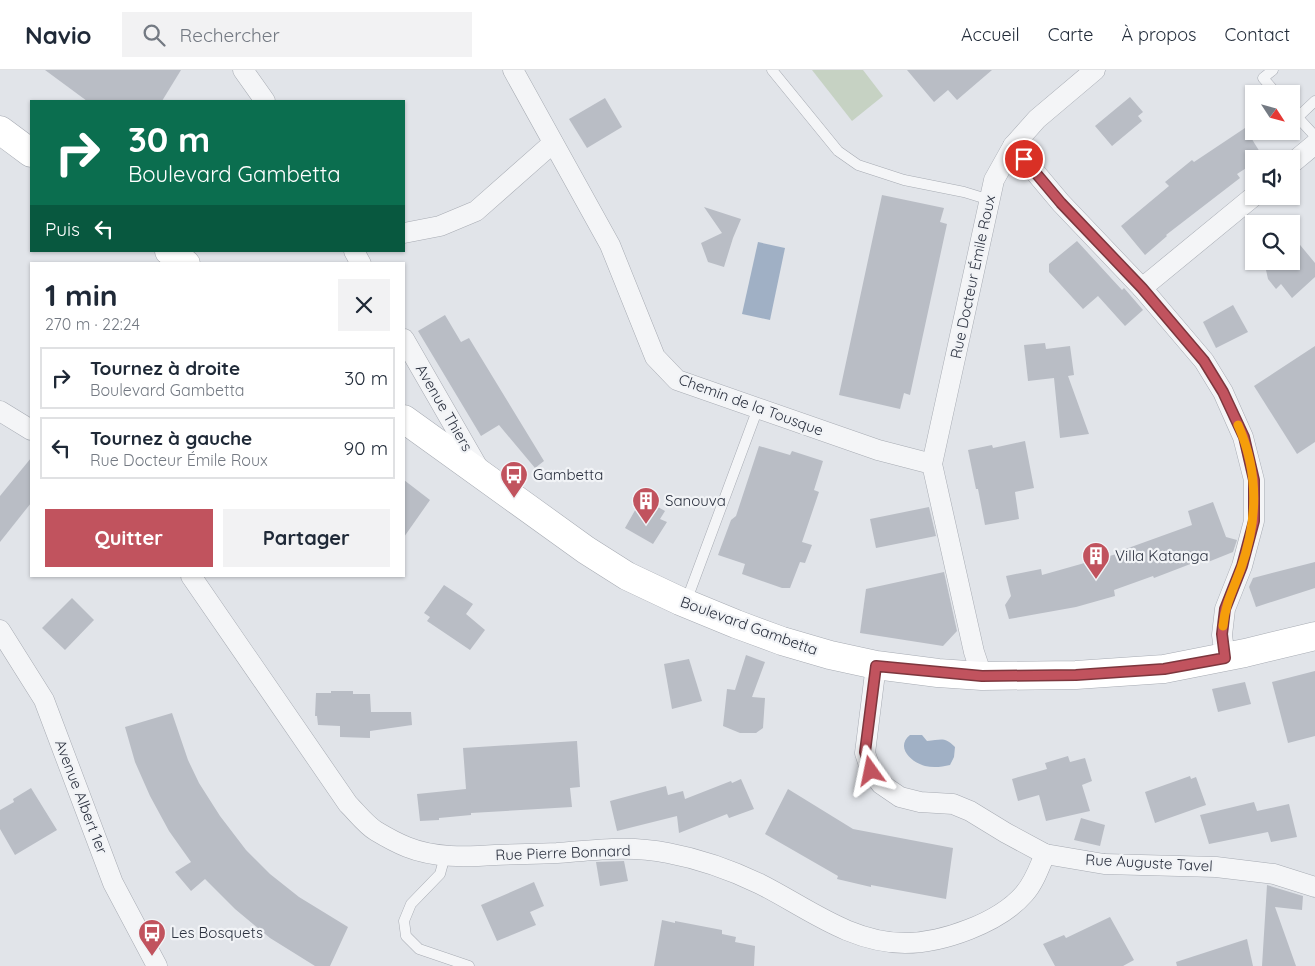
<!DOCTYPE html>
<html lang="fr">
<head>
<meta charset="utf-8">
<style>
  body { margin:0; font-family:Quicksand,sans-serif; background:#f2f2f3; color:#1f2937; height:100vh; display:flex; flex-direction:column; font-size:19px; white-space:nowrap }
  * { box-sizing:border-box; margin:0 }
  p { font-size:16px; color:#747a83 }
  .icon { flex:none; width:28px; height:28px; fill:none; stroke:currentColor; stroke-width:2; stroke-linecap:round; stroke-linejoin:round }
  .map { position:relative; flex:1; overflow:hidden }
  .sheet { position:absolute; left:30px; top:192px; width:375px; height:315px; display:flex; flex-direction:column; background:#fff; border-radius:0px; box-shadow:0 1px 4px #0004 }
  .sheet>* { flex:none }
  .hud { position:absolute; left:30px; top:30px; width:375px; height:152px; border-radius:0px; box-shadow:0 1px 4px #0004; background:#0b6e4f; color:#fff; overflow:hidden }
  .needle { width:32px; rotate:126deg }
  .fabs { position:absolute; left:1245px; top:15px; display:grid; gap:10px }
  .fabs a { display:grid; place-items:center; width:55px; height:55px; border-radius:0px; background:#fff; box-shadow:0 1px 4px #0004; font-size:25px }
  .pin { position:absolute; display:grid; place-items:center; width:42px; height:42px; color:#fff; margin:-21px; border:2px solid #fff; border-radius:50%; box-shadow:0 1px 5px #0007 }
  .me { position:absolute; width:55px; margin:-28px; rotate:348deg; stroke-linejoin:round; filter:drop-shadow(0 0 4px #0008) }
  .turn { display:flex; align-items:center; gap:18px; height:105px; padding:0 15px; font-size:22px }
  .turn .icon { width:65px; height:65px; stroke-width:2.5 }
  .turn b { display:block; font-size:35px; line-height:42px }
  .then { display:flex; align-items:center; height:48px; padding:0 15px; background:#0003; gap:10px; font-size:19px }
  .round { display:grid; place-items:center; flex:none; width:52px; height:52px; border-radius:0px; background:#f2f2f3 }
  .overview { display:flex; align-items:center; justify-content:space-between; height:85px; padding:0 15px }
  h1 { font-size:30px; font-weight:700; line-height:38px }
  .button { display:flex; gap:10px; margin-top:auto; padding:10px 15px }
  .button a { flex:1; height:58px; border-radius:0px; background:#c1535e; color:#fff; font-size:20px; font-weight:700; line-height:58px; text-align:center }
  .button a+a { background:#f2f2f3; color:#1f2937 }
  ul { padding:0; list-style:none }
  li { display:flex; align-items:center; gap:15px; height:62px; margin:0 10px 8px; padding:0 5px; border:2px solid #e0e1e3; border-radius:0px }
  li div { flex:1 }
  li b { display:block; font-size:19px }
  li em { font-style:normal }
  header { display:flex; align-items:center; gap:30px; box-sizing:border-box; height:70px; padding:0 25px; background:#fff; border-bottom:1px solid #e0e1e3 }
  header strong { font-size:24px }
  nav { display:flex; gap:28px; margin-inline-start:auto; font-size:18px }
  .search { width:350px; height:45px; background:#f2f2f3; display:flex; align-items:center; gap:12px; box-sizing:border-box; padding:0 18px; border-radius:0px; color:#747a83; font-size:19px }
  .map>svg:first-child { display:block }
  .green { fill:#c6d2c3 }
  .water { fill:#a0b0c5 }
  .building { fill:#b9bdc5 }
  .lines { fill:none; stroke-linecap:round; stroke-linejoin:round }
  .lane-casing { stroke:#a7abb3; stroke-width:11 }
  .street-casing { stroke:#a7abb3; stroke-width:21 }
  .secondary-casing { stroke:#a7abb3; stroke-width:29 }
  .lane { stroke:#f4f5f7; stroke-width:10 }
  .street { stroke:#f4f5f7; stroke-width:20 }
  .secondary { stroke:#fff; stroke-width:28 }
  .route-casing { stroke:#7d363d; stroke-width:12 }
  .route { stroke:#c1535e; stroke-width:9 }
  .slow { stroke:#f59e0b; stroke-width:9 }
  .labels { text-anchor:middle; stroke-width:4.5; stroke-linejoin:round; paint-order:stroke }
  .street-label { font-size:15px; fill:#2b313f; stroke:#f1f3f6 }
  .poi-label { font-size:15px; fill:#2b313f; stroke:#f1f3f6; text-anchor:start }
</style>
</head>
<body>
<header>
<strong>Navio</strong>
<div class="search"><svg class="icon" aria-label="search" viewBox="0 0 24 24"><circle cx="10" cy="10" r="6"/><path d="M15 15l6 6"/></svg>Rechercher</div>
<nav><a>Accueil</a><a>Carte</a><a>À propos</a><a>Contact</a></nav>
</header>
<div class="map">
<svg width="1315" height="896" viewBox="0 0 1315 896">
  <rect width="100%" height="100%" fill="#e1e4e9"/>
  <path class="green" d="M812,0h51l20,26 -31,25z"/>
  <g class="water">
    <path d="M758,172l27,6 -15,72 -28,-6z"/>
    <path d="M910,665h12l5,6c14,-1 17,-5 28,6l-1,10 -4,8c-8,2 -17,3 -25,1 -14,-4 -30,-19 -15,-31z"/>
  </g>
  <g class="building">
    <path d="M45,0h136l-19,31h-75z"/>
    <path d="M907,0h85l-35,30 -9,-10 -14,12z"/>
    <path d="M1130,27l13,15 -5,4 4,5 -30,25 -17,-20z"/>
    <path d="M605,28l17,29 -35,21 -18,-29z"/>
    <path d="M1245,58l18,29 -9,2v4l-17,11 3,4 -74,57 1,1 -22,19 -24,-29 48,-40 -4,-4 27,-22 2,2z"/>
    <path d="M882,125l62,13 -4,14 7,2 -37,171 -6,-2 -4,16 -61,-14z"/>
    <path d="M704,137l37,12 -8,19 -9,29 -16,-5 -7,-19 21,-10z"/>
    <path d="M1291,164l24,29v14l-23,21 -11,-14 -5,5 -8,-10 -4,-18h27z"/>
    <path d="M1077,171l45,49 2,-2 19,22 -18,16 -27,-30 -15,13 -34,-37v-8z"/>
    <path d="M1233,235l15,27 -32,16 -13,-26z"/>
    <path d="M445,245l16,27 8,-4 75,123 -9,7 -36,-43 -18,11 -63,-105z"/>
    <path d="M1045,273l1,6 24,-3 4,29 -6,1 21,58 -29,4 -6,-60 -26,3 -4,-36z"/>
    <path d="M1315,276v96l-18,12 -43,-68z"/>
    <path d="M1025,371l9,47 -19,4 4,27 -34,6 -7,-36h-2l-8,-39 24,-5 1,3z"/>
    <path d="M759,376l31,9 2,-4 31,10 -9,29 5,2 -17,50 10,3 -7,18 -5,-1 -10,26h-8l-40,-14 3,-10 -27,-9 13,-35 5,-4z"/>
    <path d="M31,388v45l-31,39v-46z"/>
    <path d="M404,410l26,20 -26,37z"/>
    <path d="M642,428l23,13 -5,8 7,3 -14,22 -28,-16z"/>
    <path d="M1213,432l13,35 11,3 -4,12 -25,10 -2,-4 -52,20 -1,-2 -39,14 1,6 -39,11 -67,12 -4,-14 6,-9 -5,-20 35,-7 1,6 78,-22v-2l72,-26 -4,-14z"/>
    <path d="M929,437l7,29 -60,12 -6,-29z"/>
    <path d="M1315,492v26l-59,19 -7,-20 4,-9z"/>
    <path d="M944,502l13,59 -14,15 -83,-13 6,-44z"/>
    <path d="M444,515l29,19 -7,10 19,16 -15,20 -43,-29 3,-4 -6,-4z"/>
    <path d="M72,528l22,22 -29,30 -23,-22z"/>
    <path d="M746,585l19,7 -13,35 13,1 -2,30 -7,5h-16l-17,-7 4,-37 8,1z"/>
    <path d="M689,589l13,42 -30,8 -8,-45z"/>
    <path d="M1315,601v65l-27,7 -16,-61z"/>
    <path d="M1245,612l6,22 -33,8 -6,-23z"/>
    <path d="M331,621h22v3h17l1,18h40l1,13 -42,6v7l-30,-1v-11l-22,-1 -1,-9h-2l1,-23h15z"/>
    <path d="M172,643l16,47 11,23 21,33 26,34 24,24 29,23 49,30 -18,39h-15l-45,-28 -35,-29 -30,-30 -14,12 -16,-19 16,-10 -22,-31 -19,-35 -15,-34 -10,-35z"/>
    <path d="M577,671l3,46 -10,1 2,19 -101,6v2l-32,3v2l-19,1 -3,-27 49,-5 -3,-41z"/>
    <path d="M1068,686l2,6 15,-4 7,23 -10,4 8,26 -44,10 -7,-26 -21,6 -6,-22 35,-10 -2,-6z"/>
    <path d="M1190,706l1,3 5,-2 10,28 -51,18 -10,-31z"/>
    <path d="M741,709l13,30 -25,9 -2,-4 -48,19 -2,-17 -60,15 -7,-30 56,-15 2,9 15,-4 2,8 46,-18 1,2z"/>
    <path d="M31,718l26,42 -42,25 -15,-26v-19l14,-8 -1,-3z"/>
    <path d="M788,719l65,40 100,19 -7,51 -75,-14v2l-34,-8 1,-3 -73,-42z"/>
    <path d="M1254,732l3,9 32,-7 8,33 -26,5 -3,-10 -59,12 -9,-29z"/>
    <path d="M1081,748l24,7 -5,21 -26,-6z"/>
    <path d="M624,791l4,20 -28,5 -4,-24z"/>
    <path d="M534,812l10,24 -14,6 6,13 -39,16 -16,-36z"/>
    <path d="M1267,815l36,11 -1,14 -27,-3 21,59h-34z"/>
    <path d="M1110,847l24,43 -11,6h-68l-12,-22 21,-9 2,3z"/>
    <path d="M662,850l13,3v-2l47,9v4l14,3 -1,5 20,4 -1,20h-100z"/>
    <path d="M1247,869l6,27h-76l-1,-4z"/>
  </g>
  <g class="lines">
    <defs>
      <g id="lane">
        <path d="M772,0l66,81 20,14 46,15 60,12 26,8"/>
        <path d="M1273,0l-10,8 14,16"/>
        <path d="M1291,40l24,26"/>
        <path d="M1298,47l17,-16"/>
        <path d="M686,532l72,-194"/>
        <path d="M445,786l-5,18 -29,30 -7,17 2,15 13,13 50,17"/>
      </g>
      <g id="street">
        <path d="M243,0l22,31"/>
        <path d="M513,0l97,175 45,112 22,23 201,70 54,14"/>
        <path d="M1013,76l48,57 81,85 62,73 19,31 20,45 11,43v41l-12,45 -17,43 -3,26 3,23"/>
        <path d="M1291,94l24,-20"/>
        <path d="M404,163l36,-7 36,-15 77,-68"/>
        <path d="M354,181l7,13"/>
        <path d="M1142,218l112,-92"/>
        <path d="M404,269l76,132"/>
        <path d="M0,341l31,19"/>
        <path d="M191,506l157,228c9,9 18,21 28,27 10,6 21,12 31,16 27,11 59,10 88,8 21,-1 41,-1 62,-2 39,-3 72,-8 111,0 32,6 63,17 92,31 46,23 90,59 145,59 37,0 94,-20 119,-49 10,-11 15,-26 21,-40"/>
        <path d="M0,560l44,70 69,183 44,83"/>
        <path d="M876,595l-11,88 6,18 10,13 19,13 20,5 33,2 17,7 36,22 39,21 59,10 112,3 58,7 41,13"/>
        <path d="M982,606l-8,-24 -42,-188 62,-284 19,-34 24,-27 58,-49"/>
      </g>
      <g id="secondary">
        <path d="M0,60l31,23"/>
        <path d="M169,181l17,13"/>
        <path d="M404,349l182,131 41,26 53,25 56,23 46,17 48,14 46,10 62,8 44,3 94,-1 88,-6 81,-16 70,-17"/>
      </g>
    </defs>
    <use href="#lane" class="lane-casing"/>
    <use href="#street" class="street-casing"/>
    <use href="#secondary" class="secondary-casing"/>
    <use href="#lane" class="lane"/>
    <use href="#street" class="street"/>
    <use href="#secondary" class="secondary"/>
  </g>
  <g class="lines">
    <defs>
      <path id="route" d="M871,701l-6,-19 11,-86 106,10 94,-1 88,-6 61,-11 -3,-24 3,-25 17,-43 12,-45v-41l-10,-43 -21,-45 -19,-31 -62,-73 -81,-85 -37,-44"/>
    </defs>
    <use href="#route" class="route-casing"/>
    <use href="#route" class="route"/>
    <path class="slow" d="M1223,556c2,-22 11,-38 18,-58 17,-48 18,-96 -3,-143"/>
  </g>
  <defs>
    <symbol id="bus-pin" viewBox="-11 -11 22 30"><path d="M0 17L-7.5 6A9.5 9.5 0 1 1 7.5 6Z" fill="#c1535e" stroke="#f1f3f6"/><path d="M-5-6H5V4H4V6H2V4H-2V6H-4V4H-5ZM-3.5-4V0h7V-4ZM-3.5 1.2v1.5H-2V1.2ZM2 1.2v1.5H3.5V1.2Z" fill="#fff"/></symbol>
    <symbol id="building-pin" viewBox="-11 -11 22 30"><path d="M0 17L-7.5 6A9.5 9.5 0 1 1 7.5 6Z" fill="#c1535e" stroke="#f1f3f6"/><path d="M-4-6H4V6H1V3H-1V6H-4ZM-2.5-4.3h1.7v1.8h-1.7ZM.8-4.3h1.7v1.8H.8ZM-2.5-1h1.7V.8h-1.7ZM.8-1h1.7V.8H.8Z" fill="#fff"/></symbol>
  </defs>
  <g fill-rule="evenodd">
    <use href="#bus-pin" x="498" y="389" width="32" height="43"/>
    <use href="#building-pin" x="630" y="415" width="32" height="43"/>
    <use href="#building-pin" x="1080" y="470" width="32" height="43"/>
    <use href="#bus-pin" x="136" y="847" width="32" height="43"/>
  </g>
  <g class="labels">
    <g class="street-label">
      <text transform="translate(973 207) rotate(-78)" y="5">Rue Docteur Émile Roux</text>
      <text transform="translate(751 335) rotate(20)" y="5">Chemin de la Tousque</text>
      <text transform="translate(444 338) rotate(60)" y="5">Avenue Thiers</text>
      <text transform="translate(749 556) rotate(20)" y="5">Boulevard Gambetta</text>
      <text transform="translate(81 727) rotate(69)" y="5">Avenue Albert 1er</text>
      <text transform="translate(563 783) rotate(-2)" y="5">Rue Pierre Bonnard</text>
      <text transform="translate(1149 793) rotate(3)" y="5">Rue Auguste Tavel</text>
    </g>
    <g class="poi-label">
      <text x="533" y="410">Gambetta</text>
      <text x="665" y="436">Sanouva</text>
      <text x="1115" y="491">Villa Katanga</text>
      <text x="171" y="868">Les Bosquets</text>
    </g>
  </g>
</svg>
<div class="fabs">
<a><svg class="needle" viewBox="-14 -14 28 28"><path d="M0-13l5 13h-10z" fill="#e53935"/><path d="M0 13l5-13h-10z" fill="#747a83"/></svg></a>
<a><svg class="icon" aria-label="sound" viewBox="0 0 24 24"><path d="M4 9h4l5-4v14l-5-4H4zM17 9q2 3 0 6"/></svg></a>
<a><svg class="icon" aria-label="search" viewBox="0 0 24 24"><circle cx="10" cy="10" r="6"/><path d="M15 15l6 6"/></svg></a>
</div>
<div class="pin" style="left:1024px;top:89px;background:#d93025"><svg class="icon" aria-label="arrive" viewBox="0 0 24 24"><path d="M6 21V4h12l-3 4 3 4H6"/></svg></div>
<svg class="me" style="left:871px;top:701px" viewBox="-20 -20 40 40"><path d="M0-17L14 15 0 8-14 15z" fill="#c1535e" stroke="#fff" stroke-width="4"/></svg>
<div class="hud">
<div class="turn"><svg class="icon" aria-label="right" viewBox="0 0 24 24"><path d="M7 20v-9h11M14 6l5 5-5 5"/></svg><div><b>30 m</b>Boulevard Gambetta</div></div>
<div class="then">Puis<svg class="icon" aria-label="left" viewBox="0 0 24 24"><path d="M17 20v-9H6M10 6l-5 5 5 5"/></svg></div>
</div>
<section class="sheet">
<div class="overview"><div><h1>1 min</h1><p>270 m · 22:24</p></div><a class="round"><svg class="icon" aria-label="close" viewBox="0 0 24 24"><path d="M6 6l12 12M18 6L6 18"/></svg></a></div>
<ul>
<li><svg class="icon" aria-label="right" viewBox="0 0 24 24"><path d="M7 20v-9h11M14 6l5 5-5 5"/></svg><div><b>Tournez à droite</b><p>Boulevard Gambetta</p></div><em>30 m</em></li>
<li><svg class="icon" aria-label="left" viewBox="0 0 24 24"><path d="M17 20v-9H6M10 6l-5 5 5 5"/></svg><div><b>Tournez à gauche</b><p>Rue Docteur Émile Roux</p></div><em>90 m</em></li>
</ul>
<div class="button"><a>Quitter</a><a>Partager</a></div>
</section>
</div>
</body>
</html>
